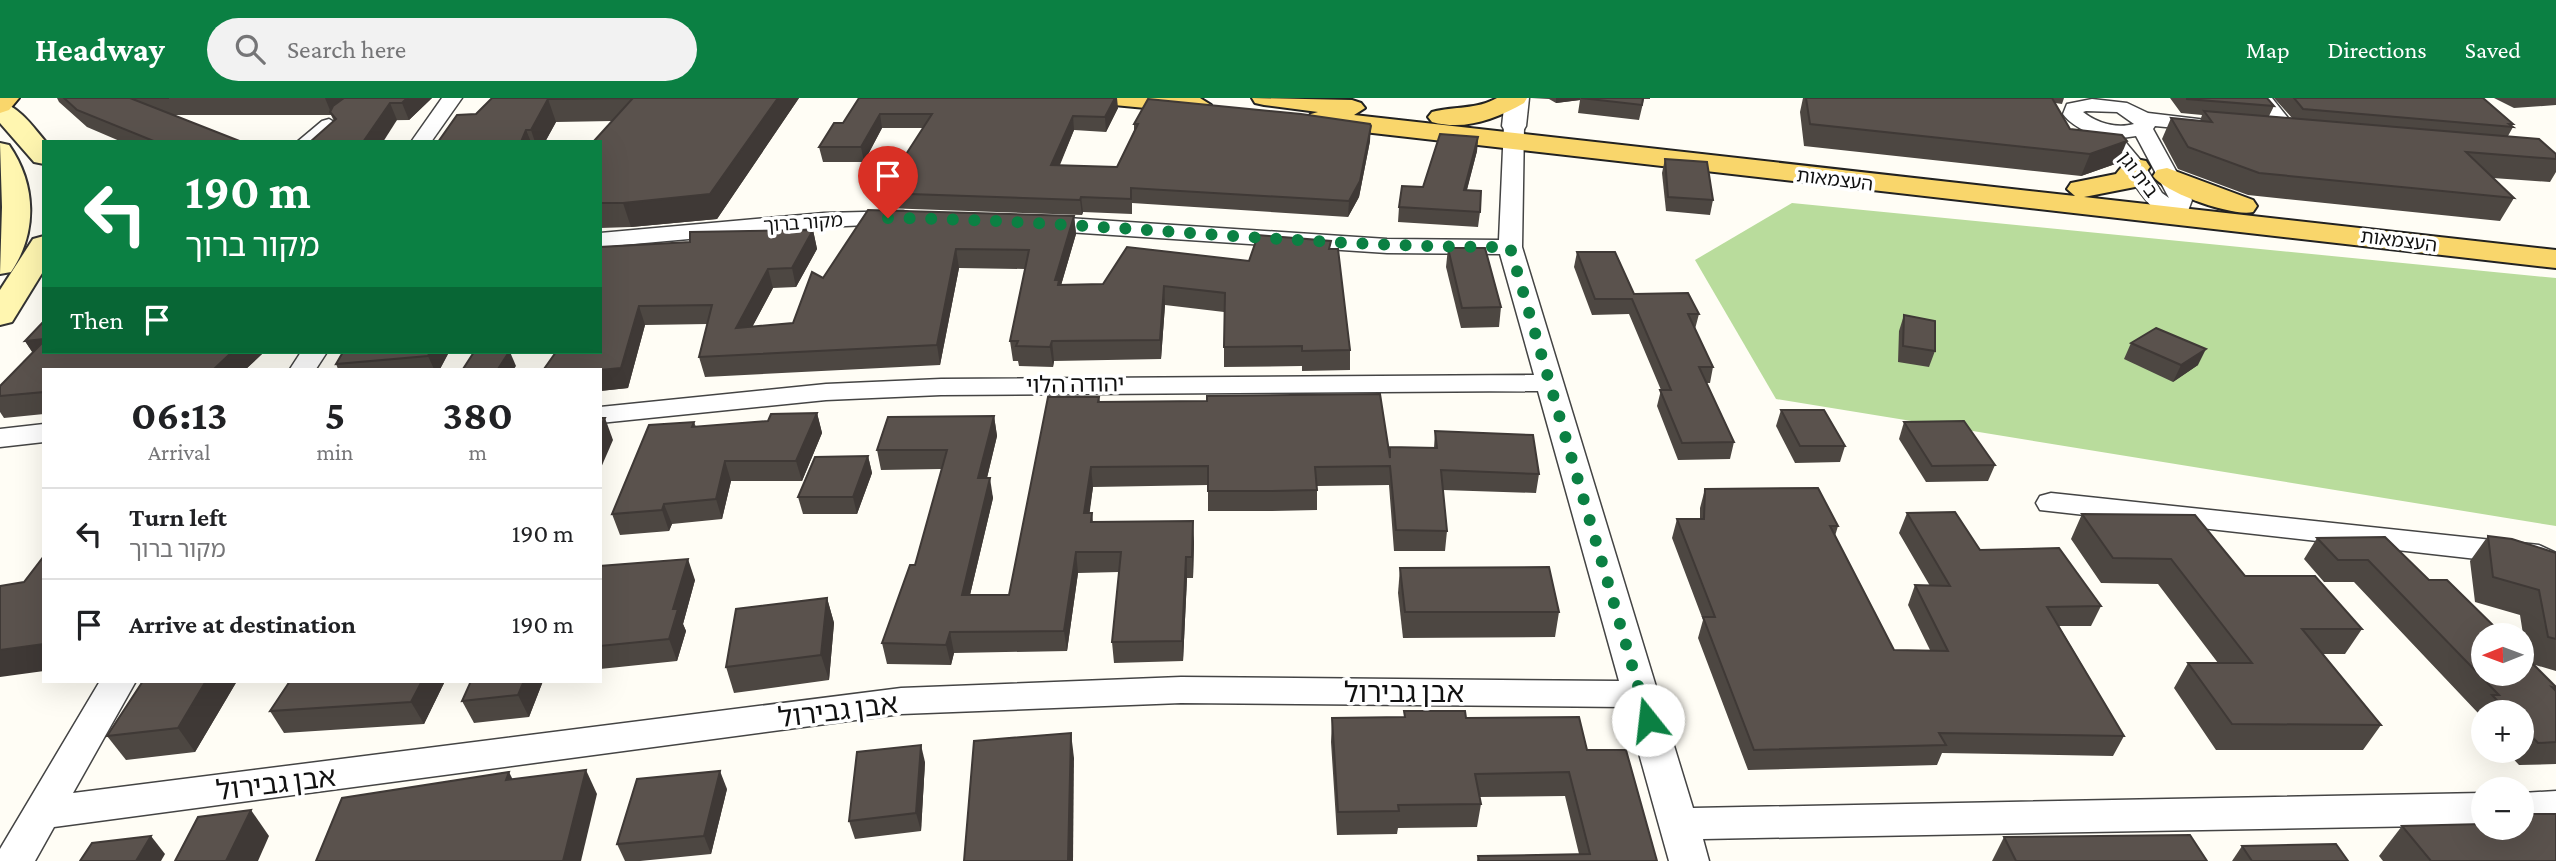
<!DOCTYPE html>
<html lang="en">
<head>
<meta charset="utf-8">
<style>
  body { margin:0; font-family:"Crimson Pro","Noto Sans Hebrew",serif; background:#f2f2f2; color:#202124; height:100vh; display:flex; flex-direction:column; font-size:26px; white-space:nowrap }
  * { box-sizing:border-box; margin:0 }
  p { font-size:23px; color:#757577 }
  .icon { flex:none; width:38px; height:38px; fill:none; stroke:currentColor; stroke-width:2; stroke-linecap:round; stroke-linejoin:round }
  .map { position:relative; flex:1; overflow:hidden }
  .drawer { position:absolute; left:42px; top:270px; width:560px; height:315px; display:flex; flex-direction:column; background:#fff; border-radius:0px; box-shadow:0 7px 28px #0002 }
  .drawer>* { flex:none }
  .top-card { position:absolute; left:42px; top:42px; width:560px; height:214px; border-radius:0px; box-shadow:0 7px 28px #0002; background:#0b8043; color:#fff; overflow:hidden }
  .needle { width:46px; rotate:269deg }
  .fabs { position:absolute; left:2471px; top:525px; display:grid; gap:14px }
  .fabs a { display:grid; place-items:center; width:63px; height:63px; border-radius:50%; background:#fff; box-shadow:0 7px 28px #0002; font-size:35px }
  .pin { position:absolute; display:grid; place-items:center; width:60px; height:60px; color:#fff; margin:-72px -30px; border-radius:50% 50% 50% 0; rotate:-45deg; box-shadow:0 0 7px #0007 }
  .pin .icon { rotate:45deg }
  .me { position:absolute; width:77px; margin:-38px; rotate:344deg; stroke-linejoin:round; filter:drop-shadow(0 0 5px #0008) }
  .turn { display:flex; align-items:center; gap:24px; height:147px; padding:0 28px; font-size:32px }
  .turn .icon { width:91px; height:91px; stroke-width:2.5 }
  .turn b { display:block; font-size:49px; line-height:60px }
  .then { display:flex; align-items:center; height:66px; padding:0 28px; background:#0003; gap:14px; font-size:26px }
  .eta { display:flex; justify-content:space-evenly; align-items:center; height:119px; text-align:center }
  .eta b { font-size:42px; font-weight:700; line-height:49px }
  ul { padding:0; list-style:none }
  li { display:flex; align-items:center; gap:21px; height:91px; padding:0 28px; border-top:2px solid #e0e0e0 }
  li div { flex:1 }
  li b { display:block; font-size:26px }
  li em { font-style:normal }
  header { display:flex; align-items:center; gap:42px; box-sizing:border-box; height:98px; padding:0 35px; background:#0b8043; color:#fff }
  header strong { font-size:33px }
  nav { display:flex; gap:38px; margin-inline-start:auto; font-size:24px }
  .search { width:490px; height:63px; background:#f2f2f2; display:flex; align-items:center; gap:18px; box-sizing:border-box; padding:0 24px; border-radius:38px; color:#757577; font-size:26px }
  .map>svg:first-child { display:block }
  .forest { fill:#b9dc9c }
  .lines { fill:none; stroke-linecap:round; stroke-linejoin:round }
  .minor-casing { stroke:#444; stroke-width:3 }
  .tertiary-casing { stroke:#444; stroke-width:3 }
  .secondary-casing { stroke:#333; stroke-width:4 }
  .primary-casing { stroke:#222; stroke-width:4 }
  .minor { fill:#fff; fill-rule:evenodd }
  .tertiary { fill:#fff; fill-rule:evenodd }
  .secondary { fill:#fff6b0; fill-rule:evenodd }
  .primary { fill:#f9d66b; fill-rule:evenodd }
  .wall { fill:#4d4742 }
  .shaded-wall { fill:#3f3936 }
  .building { fill:#5a524d; stroke:#3f3936; stroke-width:2 }
  .route { stroke:#0b8043; stroke-width:12; stroke-dasharray:0 21.6 }
  .labels { text-anchor:middle; stroke-width:7; stroke-linejoin:round; paint-order:stroke }
  .far-street-label { font-size:19px; fill:#111; stroke:#fff }
  .street-label { font-size:23px; fill:#111; stroke:#fff }
  .near-street-label { font-size:28px; fill:#111; stroke:#fff }
</style>
</head>
<body>
<header>
<strong>Headway</strong>
<div class="search"><svg class="icon" aria-label="search" viewBox="0 0 24 24"><circle cx="10" cy="10" r="6"/><path d="M15 15l6 6"/></svg>Search here</div>
<nav><a>Map</a><a>Directions</a><a>Saved</a></nav>
</header>
<div class="map">
<svg width="2556" height="763" viewBox="0 0 2556 763">
  <rect width="100%" height="100%" fill="#fffdf5"/>
  <path class="forest" d="M1792,105l764,75v248l-780,-127 -81,-139z"/>
  <g class="lines">
    <defs>
      <g id="minor">
        <path d="M442,0h20l-31,44h-20z"/>
        <path d="M2252,0h20l28,35 -3,4h-14z"/>
        <path d="M2092,1l35,4 21,10 67,8 3,4 -10,6 -53,-5 -2,3 39,71 -7,19c-35,8 -58,-53 -78,-73 -13,-13 -33,-17 -44,-32l4,-10zM2086,13l31,1 17,12c-18,5 -37,-1 -51,-12zM2136,38l33,62 -7,-5 -19,-30 -21,-25z"/>
        <path d="M329,21l10,6 -19,17h-23l25,-21z"/>
        <path d="M1514,22l10,6 -2,121 171,561 790,-15v32l-780,14 6,22h-40l-43,-154 -445,-4 -280,11 -847,113 -19,34h-35v-12l100,-168h36l-63,112 828,-105 280,-11 438,4 -81,-290 -597,4 -115,5 -226,23v-16l226,-23 115,-5 593,-4 -34,-121 -113,-1 -350,-23 -11,-7 11,-7 350,23 112,1 5,-114z"/>
        <path d="M903,113l8,2 3,5 -3,5 -87,4 -224,20v-14l224,-20z"/>
        <path d="M301,254h26l-11,17h-26z"/>
        <path d="M44,326v18l-44,5v-18z"/>
        <path d="M2051,395l488,52 17,8v28l-11,-3 -15,-13 -490,-55 -4,-7 4,-7z"/>
        <path d="M2556,693v32h-34v-30z"/>
      </g>
      <path id="tertiary" d="M1505,0h24l-3,28 -3,5h-18l-3,-5z"/>
      <g id="secondary">
        <path d="M0,4c20,5 33,25 46,40h-2v22l-10,-2 -34,-39z"/>
        <path d="M0,45l9,2c27,39 29,87 2,127l-11,2 2,-67z"/>
        <path d="M44,138v34l-32,52 -12,3v-35l33,-51z"/>
      </g>
      <g id="primary">
        <path d="M0,0h19l-10,12 -9,3z"/>
        <path d="M1102,0h98l11,7 -4,5 -9,3 -84,-8 -9,-2z"/>
        <path d="M1252,0l100,2 9,3 4,5 -11,7 721,81 -8,-7 4,-6 45,-9c9,-12 14,-17 30,-13l4,6 -15,20 -51,10 472,53v18l-1236,-141 -9,-3 -4,-5 4,-5 7,-2 -54,-7 -9,-2z"/>
        <path d="M1497,0h30l-3,5c-28,16 -59,28 -92,19l-4,-5 4,-5c23,-6 44,-2 65,-14z"/>
        <path d="M2167,70l86,32 4,6 -4,6c-20,5 -88,-19 -100,-36l4,-6z"/>
      </g>
    </defs>
    <use href="#minor" class="minor-casing"/>
    <use href="#tertiary" class="tertiary-casing"/>
    <use href="#secondary" class="secondary-casing"/>
    <use href="#primary" class="primary-casing"/>
    <use href="#minor" class="minor"/>
    <use href="#tertiary" class="tertiary"/>
    <use href="#secondary" class="secondary"/>
    <use href="#primary" class="primary"/>
  </g>
  <g class="wall">
    <path d="M57,0h375l-23,22 -75,1 -3,-6h-157l68,27h-120l-35,-15 -28,-25z"/>
    <path d="M492,0h307l-82,121 -86,8 -31,1v-86l12,-21 -56,1 -11,20h-107l38,-28z"/>
    <path d="M859,0l259,10 -12,24 -32,-2 -14,35 57,2 17,-36v-7l236,17 -11,56 -11,20 -216,-14v11l-49,-2 -1,3 -198,-7 -3,-15 42,-65h-41l-18,34h-41l-4,-15 24,-24z"/>
    <path d="M1531,0h119v1h-6l-5,21 -61,-7 2,-13 -24,3 -7,-4z"/>
    <path d="M1803,0h261l-2,6 -7,-1 15,26 48,34 -37,13 -277,-30 -4,-34z"/>
    <path d="M2170,0h97l7,8 -5,10 23,2 -18,-20h209l30,26 -1,2 1,1 -5,9 48,18v18l-6,10 -57,-4 21,20 -14,23 -252,-26 -70,-26 -16,-30 9,-21 29,3 2,-6 -21,-2z"/>
    <path d="M2494,0h62v7l-42,3z"/>
    <path d="M1478,39l-1,14 -10,39 13,22 -2,15 -80,-5 1,-15 24,-20z"/>
    <path d="M1665,61l48,41 -3,15 -44,-4 -4,-38z"/>
    <path d="M1074,118l2,18 -15,51 42,-1 146,-23 82,-12 19,101v20l-48,1v-5l-78,1v-55l-59,-7 -4,54 -107,2 -1,6 -34,-1 -1,-5h-5l-3,-20 15,-72 -66,-1 -19,97 -235,12 -6,-20 9,-33 -63,1 -17,63 -28,3v-22l-44,-17 134,-110 123,-12 4,19 -21,38 -23,1 -21,39 41,-4 30,-45z"/>
    <path d="M1448,150l53,59 -2,20 -38,1 -15,-61z"/>
    <path d="M1577,154l57,42 65,20 -4,15 18,38 -3,16h-4l28,59 -4,17 -52,1 -21,-54 4,-16 -32,-76 -37,1 -18,-48z"/>
    <path d="M1904,217l31,36 -6,16 -31,-5 1,-31z"/>
    <path d="M25,243l19,11h235l-1,1 -16,1 -16,15h-202v45l-40,4 -4,-6v-26l33,-33z"/>
    <path d="M2131,245l67,22 -25,17 -49,-23z"/>
    <path d="M449,254l-9,17h-102l-2,-5z"/>
    <path d="M1099,299l1,5 289,51 45,-5 1,-17 104,43 -3,19 -93,-3 4,41 -2,20h-51l-5,-66 -72,1v24l-45,1h-64v-26l-115,2 -4,26h3l1,9 101,19 -1,37h-6l-4,83 -69,2 -2,-21 7,-70 -41,1 -11,78 -113,2 -3,12 -64,-1 -5,-21 33,-78 27,-96 -61,1 -4,-20 117,-34 3,20 -10,42 6,20 -23,97h39z"/>
    <path d="M1781,312l64,36 -5,16 -45,1 -19,-37z"/>
    <path d="M817,315l5,20 -20,48h-71l-9,38 -50,5 -3,7 -49,4 -8,-21 82,-92 2,5 72,-6z"/>
    <path d="M1904,324l91,43 -7,16 -62,1 -27,-43z"/>
    <path d="M868,358l4,17 -15,41h-54l-5,-17z"/>
    <path d="M1705,391l133,37 -3,10 59,114h36l-22,-45 7,-20 15,1 -31,-53 8,-20 73,37 121,56 -10,20h-32l65,110 -11,20 -171,-3 -5,12 -189,5 -50,-132 5,-18 -31,-82 5,-19h23v-11z"/>
    <path d="M2082,416l163,62 117,53 -17,25h-22l58,71 -18,25h-147l-42,-62 14,-25h30l-60,-79 -57,-1 -30,-44z"/>
    <path d="M2488,438l68,17v118l-24,-7 24,23v77l-37,1 -13,-14h16v-39h-39v15l-8,-10 3,-4 -124,-131h-30l-20,-23 13,-21 112,42 98,79 -7,-44 -45,-13 -5,-41z"/>
    <path d="M600,468l95,14 -12,44 3,7 -9,30 -77,8z"/>
    <path d="M1400,470l159,44 -4,25 -152,1 -5,-45z"/>
    <path d="M827,500l7,25 -5,57 -95,13 -8,-26z"/>
    <path d="M143,583h94l-42,71 -69,8 -19,-24z"/>
    <path d="M290,583h155l-21,43 -140,9 -14,-22z"/>
    <path d="M471,583h72l-14,36 -55,6 -12,-22z"/>
    <path d="M1404,613l62,7 121,32 70,111h-180l1,-5 101,-2 -14,-58 -86,1 2,7 -4,23 -79,1 -1,6 -60,1 -6,-93 1,-24 72,-1z"/>
    <path d="M925,664l-4,69 -66,8 -6,-18z"/>
    <path d="M727,691l-16,65 -71,7h-15l-8,-17z"/>
    <path d="M2402,728l120,2 34,33h-173l-4,-5z"/>
    <path d="M2004,739l203,24h-215z"/>
    <path d="M2242,748l106,15h-116z"/>
  </g>
  <g class="shaded-wall">
    <path d="M325,0h29l-22,17z"/>
    <path d="M407,0h25l-23,22 -7,-17z"/>
    <path d="M778,0h21l-82,121 -86,8 -8,-24z"/>
    <path d="M1115,0h2l1,10 -12,24 -1,-15z"/>
    <path d="M1556,0h24v2l-24,3z"/>
    <path d="M548,1l8,23 -11,20h-10l-4,-12z"/>
    <path d="M390,5l7,17 -14,22h-20z"/>
    <path d="M880,16l2,14 -18,34 -3,-15z"/>
    <path d="M1073,18l1,14 -21,50 -2,-15z"/>
    <path d="M1371,28l-1,15 -11,56 -11,20 1,-16z"/>
    <path d="M526,32l5,12h-10z"/>
    <path d="M1478,39l-1,14 -14,53 1,-14z"/>
    <path d="M2127,43l-9,22 -37,13 9,-22z"/>
    <path d="M1081,99l2,15 -1,3 -2,-15z"/>
    <path d="M1074,118l2,18 -16,55 -5,-9z"/>
    <path d="M813,132l4,19 -21,38 -4,-19z"/>
    <path d="M956,151l3,19 -19,97 -3,-20z"/>
    <path d="M768,171l5,19 -32,60 -5,-20z"/>
    <path d="M1164,188l1,19 -4,54 -1,-19z"/>
    <path d="M639,208l6,19 -17,63 -28,3v-21z"/>
    <path d="M44,241v13l-6,9 -13,-20z"/>
    <path d="M1052,243l2,20 -1,6 -3,-20z"/>
    <path d="M2206,251l-8,16 -25,17 8,-17z"/>
    <path d="M232,254h29l1,2 -16,15h-32z"/>
    <path d="M430,254h19l-9,17h-6l-6,-13z"/>
    <path d="M509,254h1l6,14 -2,3h-16z"/>
    <path d="M817,315l5,20 -20,48 -6,-20z"/>
    <path d="M994,318l3,20 -15,62 -4,-20z"/>
    <path d="M605,320l8,22 -13,30v-42z"/>
    <path d="M868,358l4,17 -15,41 -4,-17z"/>
    <path d="M725,363l6,20 -9,38 -6,-20z"/>
    <path d="M1091,369l2,20 -6,46 -3,-20z"/>
    <path d="M990,380l3,20 -28,118 -3,-21z"/>
    <path d="M664,406l8,20 -3,7 -7,-21z"/>
    <path d="M1193,423l1,20 -1,37 -1,-21z"/>
    <path d="M1076,454l2,21 -11,78 -3,-20z"/>
    <path d="M1186,459l1,21 -4,83 -1,-20z"/>
    <path d="M688,461l7,21 -12,44 3,7 -9,30 -8,-22 4,-30z"/>
    <path d="M827,500l7,25 -5,57 -8,-25z"/>
    <path d="M950,534l4,21 -3,12 -5,-20z"/>
    <path d="M44,546v27l-44,6v-27z"/>
    <path d="M206,583h31l-42,71 -17,-24z"/>
    <path d="M422,583h23l-21,43 -13,-22z"/>
    <path d="M524,583h19l-14,36 -11,-22z"/>
    <path d="M1071,635l3,25 -1,103h-5z"/>
    <path d="M921,647l4,17 -4,69 -5,-18z"/>
    <path d="M586,672l11,24 -16,67h-18z"/>
    <path d="M720,673l7,18 -16,65 -7,-18z"/>
    <path d="M509,674l12,24 -15,-16z"/>
    <path d="M251,712l18,26 -11,25h-32z"/>
    <path d="M151,738l14,18 -4,7h-25z"/>
  </g>
  <g class="building">
    <path d="M64,0h105h-39l112,44h-86l-79,-32z"/>
    <path d="M344,0h63l-5,5h-12l-27,39h-53l26,-23 -6,-7 3,-6z"/>
    <path d="M492,0h286l-68,96 -87,9h-23v-61h-7l40,-44 -85,1 -17,31h-5l-5,12h-83l19,-27 19,-1z"/>
    <path d="M859,0h256l-10,19 -32,-1 -22,49 66,2 21,-43h-4l14,-25 153,15 69,10 1,2 -11,55 -11,20 -218,-13v11l-50,-2 -1,3 -199,-7 51,-79h-52l-19,33h-42l15,-24h9z"/>
    <path d="M1581,0h62l-1,7z"/>
    <path d="M1806,0h246l18,31 52,6 5,6 -37,13 -280,-30z"/>
    <path d="M2187,0h80l7,8 -87,-7z"/>
    <path d="M2294,0h189l30,26h-4l4,3 -210,-18z"/>
    <path d="M2204,13l335,28 17,15v5l-90,-7 48,46 -255,-25 -71,-26 -17,-29 41,4z"/>
    <path d="M1440,36l38,3 -14,53 17,1 -1,21 -81,-5 3,-21 21,1z"/>
    <path d="M1665,61l42,3 6,38 -45,-3z"/>
    <path d="M868,112l206,6 -19,64h4l-1,5 45,-1 24,-37 122,14 9,-26 73,6 -2,8h9l12,101 -48,1v-5l-78,1 1,-54 -61,-7 -4,54 -108,1 -2,6 -34,-1 2,-5h-8l19,-91 -73,-1 -19,96 -238,12 13,-52 -73,1 -18,62 -21,2 -56,-1 12,-17h44v-105l90,-5v-10l123,-2 -21,38 -24,1 -32,59 57,-5 19,-51 11,6z"/>
    <path d="M1448,150h37l16,59 -39,1z"/>
    <path d="M1577,154h38l19,42 54,-1 11,21h-11l25,53h-14l35,75 -52,1 -22,-53h11l-39,-91h-37z"/>
    <path d="M1904,217l31,6v30l-32,-5z"/>
    <path d="M44,223v18l-19,2z"/>
    <path d="M2156,230l50,21 -25,16 -50,-22z"/>
    <path d="M44,243v11h188l-18,17h-170v23l-44,4v-10z"/>
    <path d="M343,254h87l-2,4 -92,8z"/>
    <path d="M474,254h35l-11,17h-35z"/>
    <path d="M1380,296l10,64v-11l47,1 -2,-17 98,4 6,39 -98,-4 6,61 -51,-1 -6,-64 -75,1 2,23 -45,1h-64v-25l-117,1 -7,46h8l-1,9 102,-1 -1,36h-6l-4,84 -70,1 9,-90h-45l-12,79 -114,1 -4,13 -64,-2 28,-78h5l32,-115h-70l11,-33 106,-1 -16,62h12l-28,117h47l39,-198h51l-1,5 109,-1v-5z"/>
    <path d="M1781,312h43l21,36h-45z"/>
    <path d="M817,315l-21,48h-71l-9,38 -52,5 -2,6 -50,4 37,-89 45,-3 -2,5 76,-6 3,-7z"/>
    <path d="M600,320h5l-5,10z"/>
    <path d="M1964,323l31,44 -63,1 -28,-44z"/>
    <path d="M868,358l-15,41h-55l17,-40z"/>
    <path d="M1818,390l20,38h-8l64,124 54,1 -33,-66 35,1 -43,-73 48,-1 25,38 79,-2 42,58 -54,1 77,129 -185,-3 7,12 -192,5 -51,-133h12l-38,-98h27l1,-30z"/>
    <path d="M2082,416l113,1 50,61h70l47,53h-60l79,96 -149,-1 -44,-61h64l-81,-104 -58,-1z"/>
    <path d="M2488,438l24,3 44,14v86l-8,-2 -9,-47 -46,-13z"/>
    <path d="M2385,439l44,43h18l56,55h-20v39h39v-21l34,34v1l-4,-1 4,4v51l-18,1 -16,-17v-14h-14l-16,-17h7l-131,-135h-30l-21,-22z"/>
    <path d="M44,458v88l-44,6v-64l24,-4z"/>
    <path d="M688,461l-15,50h5l-9,30 -69,7v-80z"/>
    <path d="M1549,469l10,45h-154l-5,-44z"/>
    <path d="M827,500l-6,57 -95,12 10,-58z"/>
    <path d="M143,583h63l-28,47 -71,8z"/>
    <path d="M290,583h132l-11,21 -141,9z"/>
    <path d="M471,583h53l-6,14 -56,6z"/>
    <path d="M1404,613h61l1,7 113,-1 8,33h39l31,111h-178l-1,-5 112,-2 -21,-82 -94,2 6,30 -83,1 1,6 -61,1 -6,-94 73,-1z"/>
    <path d="M1071,635l-3,128h-104l10,-120z"/>
    <path d="M921,647l-5,68 -67,8 8,-69z"/>
    <path d="M586,672l-23,91h-247l26,-63 167,-26 -3,8z"/>
    <path d="M720,673l-16,65 -87,8 20,-65z"/>
    <path d="M251,712l-25,51h-51l23,-44z"/>
    <path d="M2522,716h34v47h-125l-29,-35 81,-2v4h39z"/>
    <path d="M2190,737l17,26h-191l-12,-24z"/>
    <path d="M151,738l-15,25h-56l12,-18z"/>
    <path d="M2336,746l12,17h-96l-10,-15z"/>
  </g>
  <g class="lines">
    <path class="route" d="M888,120c208,2 414,30 622,29l138,473"/>
  </g>
  <g class="labels">
    <g class="far-street-label">
      <text transform="translate(2139 76) rotate(53)" y="7">בית וגן</text>
      <text transform="translate(1835 81) rotate(7)" y="7">העצמאות</text>
      <text transform="translate(803 124) rotate(-4)" y="7">מקור ברוך</text>
      <text transform="translate(2399 142) rotate(7)" y="7">העצמאות</text>
    </g>
    <g class="street-label">
      <text transform="translate(1075 286) rotate(-1)" y="8">יהודה הלוי</text>
    </g>
    <g class="near-street-label">
      <text x="1404" y="604">אבן גבירול</text>
      <text transform="translate(838 612) rotate(-7)" y="10">אבן גבירול</text>
      <text transform="translate(276 685) rotate(-7)" y="10">אבן גבירול</text>
    </g>
  </g>
</svg>
<div class="fabs">
<a><svg class="needle" viewBox="-14 -14 28 28"><path d="M0-13l5 13h-10z" fill="#e53935"/><path d="M0 13l5-13h-10z" fill="#757577"/></svg></a>
<a>+</a>
<a>−</a>
</div>
<div class="pin" style="left:888px;top:120px;background:#d93025"><svg class="icon" aria-label="arrive" viewBox="0 0 24 24"><path d="M6 21V4h12l-3 4 3 4H6"/></svg></div>
<svg class="me" style="left:1648px;top:622px" viewBox="-20 -20 40 40"><circle r="19" fill="#fff"/><path d="M0-13L10 11 0 6-10 11z" fill="#0b8043"/></svg>
<div class="top-card">
<div class="turn"><svg class="icon" aria-label="left" viewBox="0 0 24 24"><path d="M17 20v-9H6M10 6l-5 5 5 5"/></svg><div><b>190 m</b>מקור ברוך</div></div>
<div class="then">Then<svg class="icon" aria-label="arrive" viewBox="0 0 24 24"><path d="M6 21V4h12l-3 4 3 4H6"/></svg></div>
</div>
<section class="drawer">
<div class="eta">
<div><b>06:13</b><p>Arrival</p></div>
<div><b>5</b><p>min</p></div>
<div><b>380</b><p>m</p></div>
</div>
<ul>
<li><svg class="icon" aria-label="left" viewBox="0 0 24 24"><path d="M17 20v-9H6M10 6l-5 5 5 5"/></svg><div><b>Turn left</b><p>מקור ברוך</p></div><em>190 m</em></li>
<li><svg class="icon" aria-label="arrive" viewBox="0 0 24 24"><path d="M6 21V4h12l-3 4 3 4H6"/></svg><div><b>Arrive at destination</b></div><em>190 m</em></li>
</ul>
</section>
</div>
</body>
</html>
